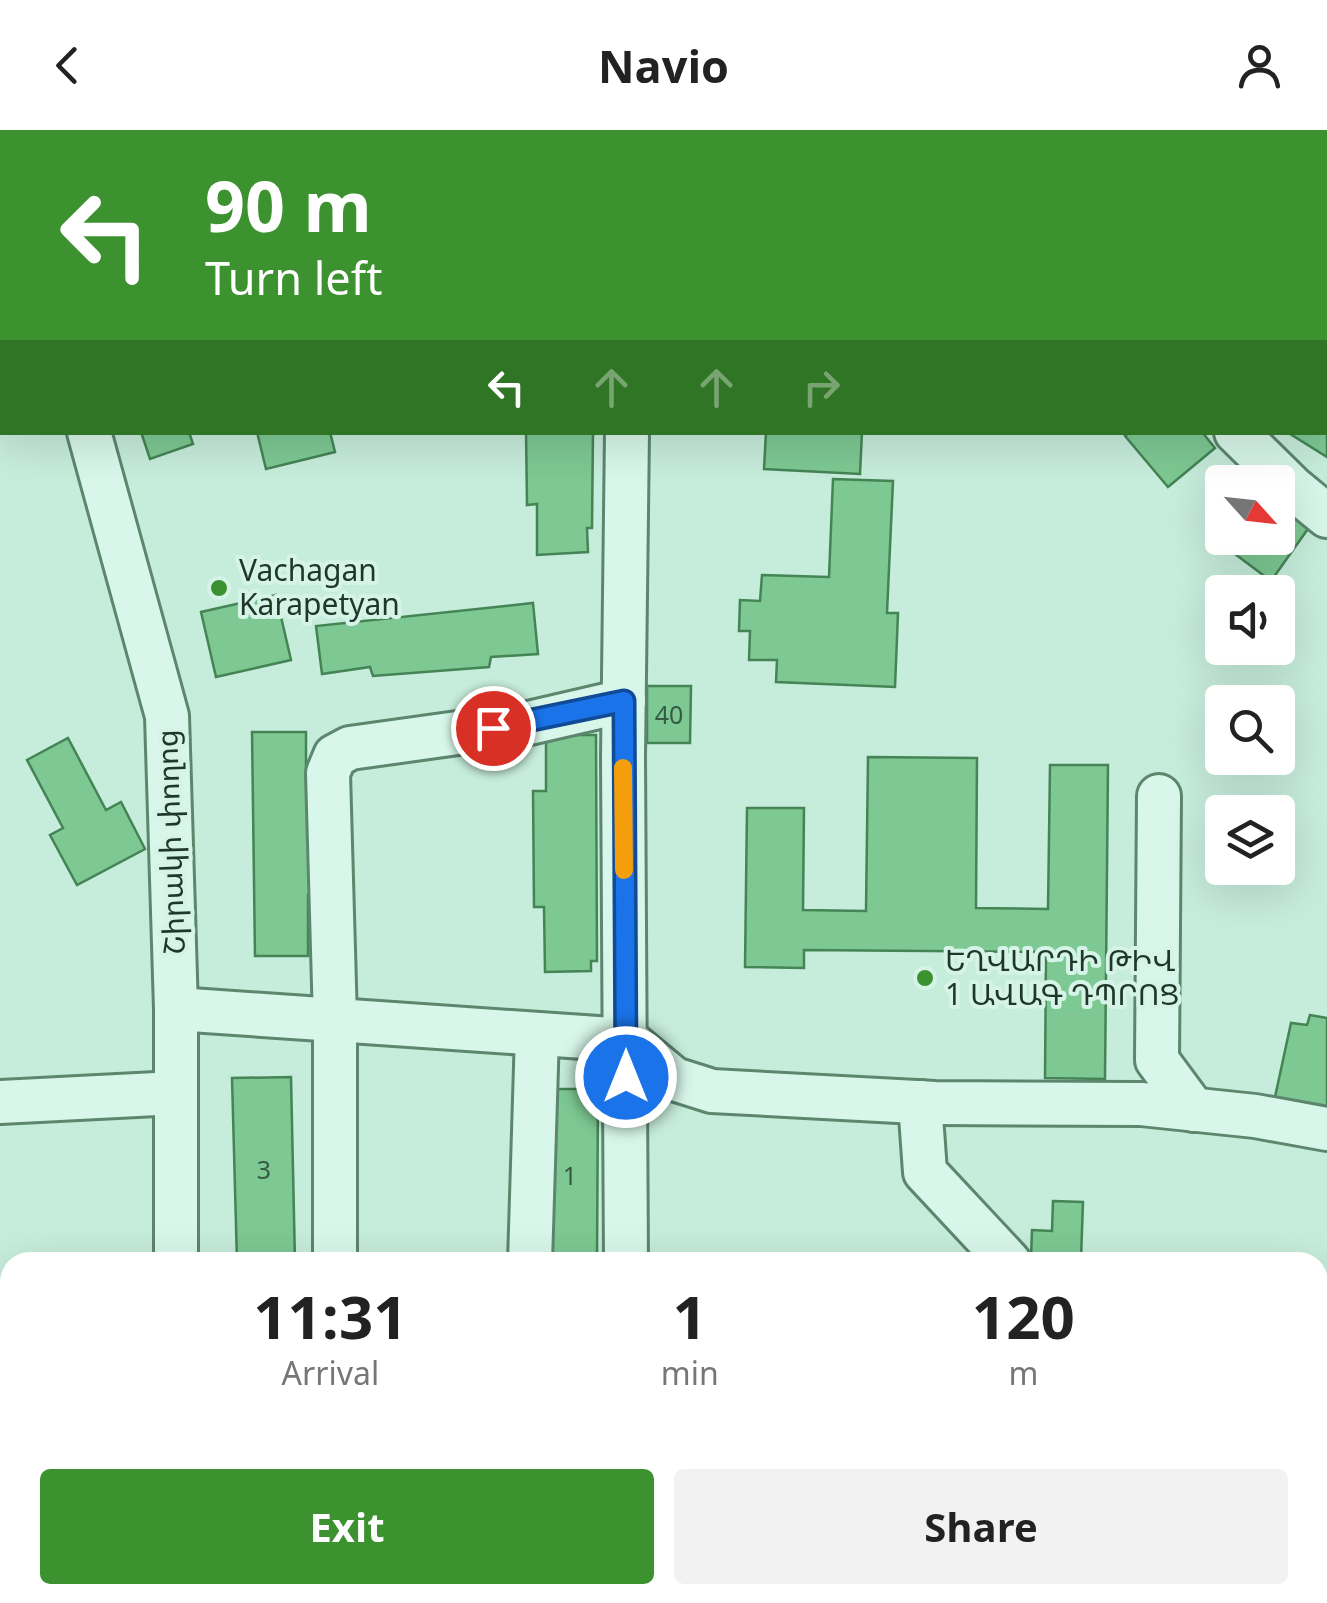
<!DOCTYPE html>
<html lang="en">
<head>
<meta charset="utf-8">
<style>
  body { margin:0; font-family:Georgia,"Noto Sans Armenian",serif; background:#f2f2f2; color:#222; height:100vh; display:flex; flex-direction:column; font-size:38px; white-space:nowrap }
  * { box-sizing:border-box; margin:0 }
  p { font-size:32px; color:#767676 }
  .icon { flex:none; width:55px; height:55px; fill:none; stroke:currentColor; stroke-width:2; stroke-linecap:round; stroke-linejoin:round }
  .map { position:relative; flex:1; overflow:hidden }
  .side { position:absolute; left:0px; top:1122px; width:1328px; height:352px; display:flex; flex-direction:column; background:#fff; border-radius:30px 30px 0 0; box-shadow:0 10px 40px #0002 }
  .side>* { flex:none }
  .top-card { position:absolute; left:0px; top:0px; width:1328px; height:305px; box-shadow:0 10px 40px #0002; background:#3d9230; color:#fff; overflow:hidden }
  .needle { width:65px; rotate:117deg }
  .buttons { position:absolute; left:1205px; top:335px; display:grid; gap:20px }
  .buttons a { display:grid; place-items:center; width:90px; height:90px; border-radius:10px; background:#fff; box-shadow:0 10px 40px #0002; font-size:50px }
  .pin { position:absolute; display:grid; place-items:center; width:85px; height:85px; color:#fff; margin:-42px; border:5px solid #fff; border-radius:50%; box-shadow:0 2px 10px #0007 }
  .me { position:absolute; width:110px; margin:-55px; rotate:0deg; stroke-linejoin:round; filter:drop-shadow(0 0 8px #0008) }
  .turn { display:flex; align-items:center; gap:35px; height:210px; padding:0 40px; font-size:45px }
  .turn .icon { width:130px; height:130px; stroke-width:2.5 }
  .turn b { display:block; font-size:70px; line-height:85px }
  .lanes { display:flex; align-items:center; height:95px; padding:0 40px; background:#0003; justify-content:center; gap:50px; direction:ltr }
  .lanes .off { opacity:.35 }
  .eta { display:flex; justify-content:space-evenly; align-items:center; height:170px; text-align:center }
  .eta b { font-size:60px; font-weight:700; line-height:70px }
  .cta { display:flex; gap:20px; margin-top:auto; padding:20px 40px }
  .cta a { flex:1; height:115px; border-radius:10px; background:#3d9230; color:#fff; font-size:40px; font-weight:700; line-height:115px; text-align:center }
  .cta a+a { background:#f2f2f2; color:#222 }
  header { display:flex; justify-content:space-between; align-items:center; height:130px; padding:0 40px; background:#fff; font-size:45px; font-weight:700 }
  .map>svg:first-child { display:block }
  .building { fill:#7dc893; stroke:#448455; stroke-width:2.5 }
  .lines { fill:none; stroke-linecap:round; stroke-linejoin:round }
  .minor-casing { stroke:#5c866d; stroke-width:48 }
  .minor { stroke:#d8f7ea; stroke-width:42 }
  .route-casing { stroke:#114b97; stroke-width:25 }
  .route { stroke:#1a73e8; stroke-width:18 }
  .slow { stroke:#f59e0b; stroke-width:18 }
  .poi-dot { fill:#3d9230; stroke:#d5f4e7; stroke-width:4 }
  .labels { text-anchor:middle; stroke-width:8; stroke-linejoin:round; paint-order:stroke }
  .number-label { font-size:25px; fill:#365b43 }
  .poi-label { font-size:30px; fill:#1f3728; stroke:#d5f4e7; text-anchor:start }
  .street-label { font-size:30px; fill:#1f3728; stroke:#d5f4e7 }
</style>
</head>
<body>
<header><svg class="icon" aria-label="back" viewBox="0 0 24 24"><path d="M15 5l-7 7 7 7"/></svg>Navio<svg class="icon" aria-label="person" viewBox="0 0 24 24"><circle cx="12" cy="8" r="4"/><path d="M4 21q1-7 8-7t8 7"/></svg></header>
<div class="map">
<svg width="1327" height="1473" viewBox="0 0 1327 1473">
  <rect width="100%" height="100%" fill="#c6ecdb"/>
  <g class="building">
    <path d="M578,0h120l3,2h-125z"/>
    <path d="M1255,0h42l2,2h-47z"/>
    <path d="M1325,55l2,1v52l-2,-1z"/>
    <path d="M0,115h2l-2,106z"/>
    <path d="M1325,240l2,1v86l-40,-25h38z"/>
    <path d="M141,302h48l4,12 -43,15z"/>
    <path d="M257,302h73l5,20 -69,17z"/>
    <path d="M526,302h67l-1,96h-5l1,24 -51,3v-51l-10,1z"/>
    <path d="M766,302h96l-2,42 -96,-5z"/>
    <path d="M1130,302h72l13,16 -47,39 -43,-51z"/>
    <path d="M833,349l60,2 -6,132h11l-3,74 -119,-5 1,-22h-28l1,-29h-11l1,-31 20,1 2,-26 67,2z"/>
    <path d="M1278,373l32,23 -39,55 -36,-27 12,-16h31z"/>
    <path d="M276,465l15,65 -75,17 -15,-65z"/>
    <path d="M533,473l5,51 -47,3 -2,10 -116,9 -3,-9 -48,7 -6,-48z"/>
    <path d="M647,556h44l-1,57h-43z"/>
    <path d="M252,602h54v48h13l1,115h-12v61h-53z"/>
    <path d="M546,605h50l1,226h-6v10l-46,1 -1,-65h-10l-1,-116h13z"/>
    <path d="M68,608l38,72 15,-8 24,47 -68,36 -27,-50 13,-7 -36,-68z"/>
    <path d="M868,627l109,1 -1,150 72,1 2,-144h58l-3,314 -60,-1 1,-126 -242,-2v18l-59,-1 2,-159h57l-1,102 63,1z"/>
    <path d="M1310,885l17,3v90l-52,-11 16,-74 16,2z"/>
    <path d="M291,947l4,185h-58l-5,-184z"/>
    <path d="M544,959h54l-1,173h-55z"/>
    <path d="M1053,1071l30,1 -2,57 -50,-1 1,-28 20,1z"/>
    <path d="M61,1465h49l-1,8h-49z"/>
    <path d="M249,1465h57v7l-57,-1z"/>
    <rect x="549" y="1465" width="57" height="8"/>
  </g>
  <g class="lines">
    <defs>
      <g id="minor">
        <path d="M5,0l1,2"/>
        <path d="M507,0l3,2"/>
        <path d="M89,302l78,284 9,293v253"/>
        <path d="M1236,302l57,56 34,28"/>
        <path d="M1159,666l-2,264 37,50"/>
        <path d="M176,879l451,31 47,39 38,12 223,12 206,1 114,12 72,13"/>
        <path d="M0,972l176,-9"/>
        <path d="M920,972l5,70 84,90"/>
        <path d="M335,1132v-242l-7,-247 7,-17 15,-8 179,-25 95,-22"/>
        <path d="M530,1132l7,-228"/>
        <path d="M626,1132l-3,-505 4,-325"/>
        <path d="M175,1473v-8"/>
        <path d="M626,1473v-8"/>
      </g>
    </defs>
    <use href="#minor" class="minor-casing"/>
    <use href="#minor" class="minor"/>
  </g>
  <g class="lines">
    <defs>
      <path id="route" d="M493,598l131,-27 2,376"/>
    </defs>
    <use href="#route" class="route-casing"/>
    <use href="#route" class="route"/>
    <path class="slow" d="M623,638l1,102"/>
  </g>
  <g class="poi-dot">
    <circle cx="219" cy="458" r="10"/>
    <circle cx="925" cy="848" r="10"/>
  </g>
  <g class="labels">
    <g class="number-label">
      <text x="669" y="594">40</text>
      <text x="264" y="1049">3</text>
      <text x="570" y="1055">1</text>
    </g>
    <g class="poi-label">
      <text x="239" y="451">Vachagan<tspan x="239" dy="34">Karapetyan</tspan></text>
      <text x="945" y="841">ԵՂՎԱՐԴԻ ԹԻՎ<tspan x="945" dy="34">1 ԱՎԱԳ ԴՊՐՈՑ</tspan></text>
    </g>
    <g class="street-label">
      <text transform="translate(171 712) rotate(-92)" y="10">Շիրակի փողոց</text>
    </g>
  </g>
</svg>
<div class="buttons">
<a><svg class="needle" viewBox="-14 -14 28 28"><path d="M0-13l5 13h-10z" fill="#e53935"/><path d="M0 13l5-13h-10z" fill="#767676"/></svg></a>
<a><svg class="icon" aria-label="sound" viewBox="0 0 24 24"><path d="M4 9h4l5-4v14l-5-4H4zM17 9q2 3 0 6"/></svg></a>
<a><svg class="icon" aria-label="search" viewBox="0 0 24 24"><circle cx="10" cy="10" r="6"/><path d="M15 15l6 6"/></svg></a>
<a><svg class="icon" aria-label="layers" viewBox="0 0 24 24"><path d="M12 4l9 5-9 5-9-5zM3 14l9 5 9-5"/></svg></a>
</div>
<div class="pin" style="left:493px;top:598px;background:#d93025"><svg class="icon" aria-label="arrive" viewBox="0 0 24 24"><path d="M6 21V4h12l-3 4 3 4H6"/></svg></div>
<svg class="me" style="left:626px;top:947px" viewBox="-20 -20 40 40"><circle r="17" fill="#1a73e8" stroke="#fff" stroke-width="3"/><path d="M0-11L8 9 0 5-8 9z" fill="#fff"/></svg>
<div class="top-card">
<div class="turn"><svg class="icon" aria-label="left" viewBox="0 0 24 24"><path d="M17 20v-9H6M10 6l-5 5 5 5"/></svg><div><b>90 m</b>Turn left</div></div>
<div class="lanes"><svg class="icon" aria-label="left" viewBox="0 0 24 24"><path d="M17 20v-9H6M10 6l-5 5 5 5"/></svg><svg class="icon off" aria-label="ahead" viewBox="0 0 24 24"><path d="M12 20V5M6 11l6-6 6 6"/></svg><svg class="icon off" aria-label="ahead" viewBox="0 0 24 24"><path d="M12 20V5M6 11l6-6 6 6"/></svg><svg class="icon off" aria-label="right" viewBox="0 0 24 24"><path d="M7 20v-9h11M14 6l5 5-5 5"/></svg></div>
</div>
<section class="side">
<div class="eta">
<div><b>11:31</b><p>Arrival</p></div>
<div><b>1</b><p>min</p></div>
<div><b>120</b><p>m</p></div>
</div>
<div class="cta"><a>Exit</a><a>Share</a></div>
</section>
</div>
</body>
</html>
